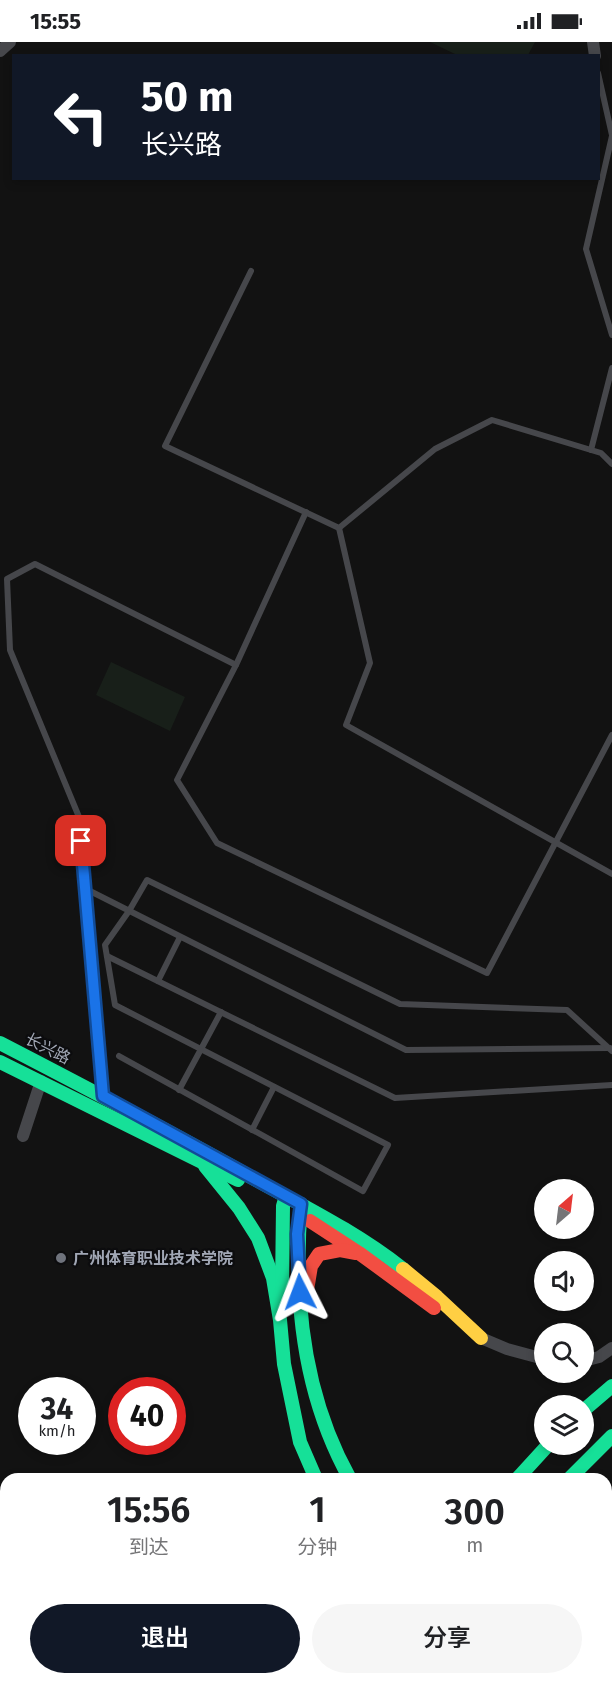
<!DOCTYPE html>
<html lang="zh">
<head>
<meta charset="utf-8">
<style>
  body { margin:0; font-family:"Fira Sans","Noto Sans SC",sans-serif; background:#f6f6f6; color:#202124; height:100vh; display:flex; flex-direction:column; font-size:22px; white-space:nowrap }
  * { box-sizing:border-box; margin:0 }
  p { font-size:20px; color:#757577 }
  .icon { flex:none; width:33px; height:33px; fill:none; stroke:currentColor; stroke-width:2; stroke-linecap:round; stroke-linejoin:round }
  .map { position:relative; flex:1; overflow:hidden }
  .details { position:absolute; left:0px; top:1431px; width:612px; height:212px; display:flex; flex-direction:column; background:#fff; border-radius:18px 18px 0 0; box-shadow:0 3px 9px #0003 }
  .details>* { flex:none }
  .banner { position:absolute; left:12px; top:12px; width:588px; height:126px; border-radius:0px; box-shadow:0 3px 9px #0003; background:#111827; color:#fff; overflow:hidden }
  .needle { width:39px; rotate:28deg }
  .buttons { position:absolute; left:534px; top:1137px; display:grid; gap:12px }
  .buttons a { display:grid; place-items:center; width:60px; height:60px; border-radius:50%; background:#fff; box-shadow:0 3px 9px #0003; font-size:30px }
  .speed { position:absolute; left:18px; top:1335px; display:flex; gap:12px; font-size:30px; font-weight:700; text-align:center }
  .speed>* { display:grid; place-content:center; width:78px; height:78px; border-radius:50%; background:#fff; box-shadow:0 3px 9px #0003; line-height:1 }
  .speed small { font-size:15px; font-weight:400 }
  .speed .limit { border:9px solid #d22; background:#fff; color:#111 }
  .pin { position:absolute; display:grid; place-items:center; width:51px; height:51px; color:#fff; margin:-26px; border-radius:12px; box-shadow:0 3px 9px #0006 }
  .me { position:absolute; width:66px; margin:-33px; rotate:357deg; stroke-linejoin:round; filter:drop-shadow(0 0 4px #0008) }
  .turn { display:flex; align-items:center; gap:21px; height:126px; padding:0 30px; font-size:27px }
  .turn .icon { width:78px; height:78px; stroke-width:2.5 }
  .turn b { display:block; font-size:42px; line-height:51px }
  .eta { display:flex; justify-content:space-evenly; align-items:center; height:102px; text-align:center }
  .eta b { font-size:36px; font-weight:600; line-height:42px }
  .action { display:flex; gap:12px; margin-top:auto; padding:12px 30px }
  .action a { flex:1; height:69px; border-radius:36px; background:#111827; color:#fff; font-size:24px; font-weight:600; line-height:69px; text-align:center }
  .action a+a { background:#f6f6f6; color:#202124 }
  .status { display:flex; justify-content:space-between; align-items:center; height:42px; padding:0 30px; background:#fff; direction:ltr }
  .status svg { height:16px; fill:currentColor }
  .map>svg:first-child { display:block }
  .green { fill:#181f19 }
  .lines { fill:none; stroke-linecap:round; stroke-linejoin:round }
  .canal { stroke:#242d34; stroke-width:14 }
  .lane { stroke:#46474b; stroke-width:6 }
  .street { stroke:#46474b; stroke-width:12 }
  .fast { stroke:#16e098; stroke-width:14 }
  .slow { stroke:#ffcf43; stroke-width:14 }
  .jam { stroke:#f24e42; stroke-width:14 }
  .route-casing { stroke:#114b97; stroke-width:15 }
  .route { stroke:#1a73e8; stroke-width:10 }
  .poi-dot { fill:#6f737c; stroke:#0c0c0e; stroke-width:2 }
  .labels { text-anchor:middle; stroke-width:4.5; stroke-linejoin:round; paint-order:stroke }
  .street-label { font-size:16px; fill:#a1a7b5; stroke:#0c0c0e }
  .poi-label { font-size:16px; font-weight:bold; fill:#a1a7b5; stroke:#0c0c0e; text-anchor:start }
</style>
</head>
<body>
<div class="status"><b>15:55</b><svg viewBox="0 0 49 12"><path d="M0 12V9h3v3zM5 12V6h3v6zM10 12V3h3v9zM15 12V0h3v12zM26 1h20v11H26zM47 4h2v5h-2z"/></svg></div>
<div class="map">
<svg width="612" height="1642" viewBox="0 0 612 1642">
  <rect width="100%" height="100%" fill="#121212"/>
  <g class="green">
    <path d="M430,0h105l-7,13h-71z"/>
    <path d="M111,620l74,35 -15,34 -74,-36z"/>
  </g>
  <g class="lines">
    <g class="canal">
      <path d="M606,1534l6,2"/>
      <path d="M252,1642l3,-6"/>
    </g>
    <g class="lane">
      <path d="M598,31l14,62"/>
      <path d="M612,94l-26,113 26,86"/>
      <path d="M251,229l-86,175 174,82 96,-79 57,-29 109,33 11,11"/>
      <path d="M591,408l21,-82"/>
      <path d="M306,470l-70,153 -59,115 40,63 270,130 125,-238"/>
      <path d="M339,486l31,135 -24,62 266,149"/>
      <path d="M84,846l322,162 204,-2"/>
      <path d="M107,914l288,142 217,-13"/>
      <path d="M158,939l22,-44"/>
      <path d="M119,1014l244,135 25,-46 -273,-140 -10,-60 24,-34 18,-31 253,124 167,6 45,41"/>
      <path d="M179,1048l42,-78"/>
      <path d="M103,1050l-24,-275 -69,-167 -3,-71 28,-15 201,101"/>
      <path d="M252,1088l22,-43"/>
    </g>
    <g class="street">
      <path d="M593,0l2,14"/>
      <path d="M0,9l10,-9"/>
      <path d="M23,1094l18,-55"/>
      <path d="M481,1296l26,11 37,10"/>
      <path d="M584,1319l15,-4 13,-9"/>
    </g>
    <g class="fast">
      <path d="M0,1001c87,45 173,90 258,138 49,27 101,53 145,88"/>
      <path d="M0,1020l238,118"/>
      <path d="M205,1124l34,42 19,30 15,40 7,42 4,44 16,78 16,37"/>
      <path d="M301,1162c-8,95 2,191 49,275"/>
      <path d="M282,1248l1,-84 3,-10"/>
      <path d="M584,1368l28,-24"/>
      <path d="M517,1437l32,-35"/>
      <path d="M569,1437l43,-43"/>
      <path d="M606,1519l6,-7"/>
      <path d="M580,1636l9,6"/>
    </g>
    <g class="slow">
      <path d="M403,1227l34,28 44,41"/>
      <path d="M606,1483l6,-6"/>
      <path d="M537,1636l10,6"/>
      <path d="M356,1642l4,-6"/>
      <path d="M495,1642l4,-6"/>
    </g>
    <g class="jam">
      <path d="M310,1179l49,32 75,55"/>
      <path d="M307,1248l4,-24 8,-12 21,-4 16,3"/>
      <path d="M403,1642l4,-6"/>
      <path d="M476,1642l3,-6"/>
    </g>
  </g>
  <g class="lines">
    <defs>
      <path id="route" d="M81,799l22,255 198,108 -4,30 3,58"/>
    </defs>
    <use href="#route" class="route-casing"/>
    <use href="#route" class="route"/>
  </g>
  <circle class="poi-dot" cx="61" cy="1216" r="6"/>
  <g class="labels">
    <g class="street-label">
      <text transform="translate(48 1006) rotate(27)" y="6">长兴路</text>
    </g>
    <g class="poi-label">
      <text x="73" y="1222">广州体育职业技术学院</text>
    </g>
  </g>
</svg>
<div class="buttons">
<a><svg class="needle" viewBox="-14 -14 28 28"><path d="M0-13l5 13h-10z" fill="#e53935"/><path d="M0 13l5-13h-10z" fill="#757577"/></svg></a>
<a><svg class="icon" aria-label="sound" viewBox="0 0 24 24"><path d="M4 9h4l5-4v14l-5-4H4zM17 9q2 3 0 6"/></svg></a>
<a><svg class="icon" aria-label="search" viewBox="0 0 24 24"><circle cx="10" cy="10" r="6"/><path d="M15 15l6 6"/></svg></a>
<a><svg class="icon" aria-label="layers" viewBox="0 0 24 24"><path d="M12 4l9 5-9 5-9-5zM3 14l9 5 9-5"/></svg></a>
</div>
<div class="speed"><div>34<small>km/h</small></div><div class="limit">40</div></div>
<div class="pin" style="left:81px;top:799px;background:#d93025"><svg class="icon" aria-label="arrive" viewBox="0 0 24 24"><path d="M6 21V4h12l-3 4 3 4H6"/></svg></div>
<svg class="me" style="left:300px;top:1250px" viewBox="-20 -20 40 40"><path d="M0-17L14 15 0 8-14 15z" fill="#1a73e8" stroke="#fff" stroke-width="4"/></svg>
<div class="banner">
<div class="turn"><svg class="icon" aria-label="left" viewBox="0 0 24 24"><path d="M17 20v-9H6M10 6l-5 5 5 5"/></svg><div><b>50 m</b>长兴路</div></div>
</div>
<section class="details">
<div class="eta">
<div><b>15:56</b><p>到达</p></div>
<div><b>1</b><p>分钟</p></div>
<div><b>300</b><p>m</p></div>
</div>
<div class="action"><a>退出</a><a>分享</a></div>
</section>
</div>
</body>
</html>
